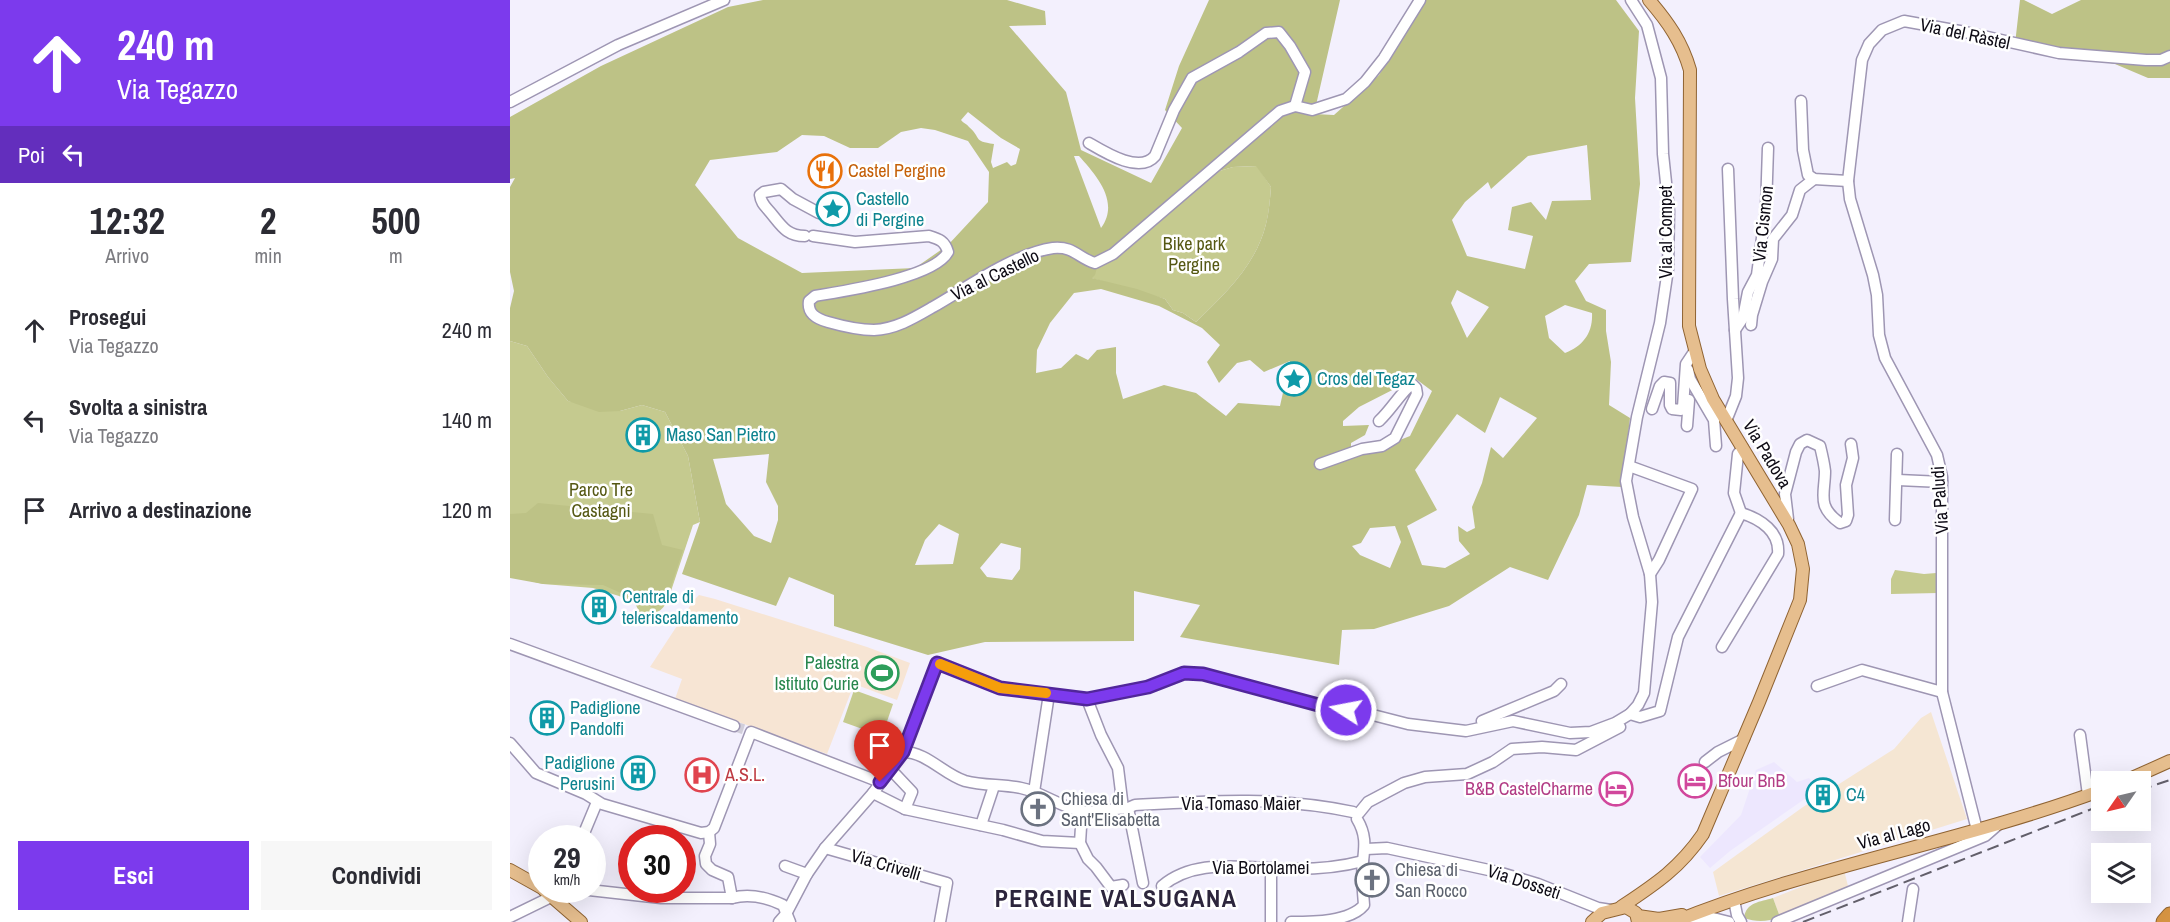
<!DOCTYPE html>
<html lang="it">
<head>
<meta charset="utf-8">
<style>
  body { margin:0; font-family:"Archivo Narrow",sans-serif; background:#f7f7f7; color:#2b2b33; height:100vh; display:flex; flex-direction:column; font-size:22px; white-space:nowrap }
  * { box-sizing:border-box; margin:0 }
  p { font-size:20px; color:#7c7c81 }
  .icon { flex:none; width:33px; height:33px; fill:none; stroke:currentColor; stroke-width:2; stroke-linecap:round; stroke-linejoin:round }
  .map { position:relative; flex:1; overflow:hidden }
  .sheet { display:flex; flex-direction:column; background:#fff; width:510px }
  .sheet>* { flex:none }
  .banner { background:#7c3aed; color:#fff; overflow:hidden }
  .needle { width:39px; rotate:236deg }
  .controls { position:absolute; left:1581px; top:771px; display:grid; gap:12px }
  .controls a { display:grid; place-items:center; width:60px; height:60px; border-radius:0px; background:#fff; box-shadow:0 6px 24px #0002; font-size:30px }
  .speed { position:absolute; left:18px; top:825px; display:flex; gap:12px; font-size:30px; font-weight:700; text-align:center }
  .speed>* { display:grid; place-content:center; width:78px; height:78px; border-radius:50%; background:#fff; box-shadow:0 6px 24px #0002; line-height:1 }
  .speed small { font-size:15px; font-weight:400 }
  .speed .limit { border:9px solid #d22; background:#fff; color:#111 }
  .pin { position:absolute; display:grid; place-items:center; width:51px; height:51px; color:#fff; margin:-62px -26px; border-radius:50% 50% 50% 0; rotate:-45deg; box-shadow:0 0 6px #0007 }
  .pin .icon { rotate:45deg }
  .me { position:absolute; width:66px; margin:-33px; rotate:281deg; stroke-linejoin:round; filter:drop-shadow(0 0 4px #0008) }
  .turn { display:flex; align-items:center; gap:21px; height:126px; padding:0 18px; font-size:27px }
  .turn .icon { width:78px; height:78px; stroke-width:2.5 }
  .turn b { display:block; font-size:42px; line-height:51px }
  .then { display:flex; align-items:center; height:57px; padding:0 18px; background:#0003; gap:12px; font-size:22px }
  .eta { display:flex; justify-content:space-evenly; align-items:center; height:102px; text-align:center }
  .eta b { font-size:36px; font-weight:800; line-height:42px }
  .cta { display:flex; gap:12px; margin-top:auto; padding:12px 18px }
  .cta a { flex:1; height:69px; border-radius:0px; background:#7c3aed; color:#fff; font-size:24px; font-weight:800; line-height:69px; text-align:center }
  .cta a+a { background:#f7f7f7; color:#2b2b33 }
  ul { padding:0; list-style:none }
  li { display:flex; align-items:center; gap:18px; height:90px; padding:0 18px }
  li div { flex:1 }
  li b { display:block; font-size:22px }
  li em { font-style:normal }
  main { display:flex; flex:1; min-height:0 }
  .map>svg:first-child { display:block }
  .commercial { fill:#f5e6d3 }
  .built { fill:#ede7fe }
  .education { fill:#f7e5d4 }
  .green { fill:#c5ca8f }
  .forest { fill:#bdc286; fill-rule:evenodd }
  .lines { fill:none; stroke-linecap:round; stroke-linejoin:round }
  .minor-tunnel { stroke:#d1ceda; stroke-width:10; stroke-dasharray:10 5; stroke-linecap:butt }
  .minor-casing { stroke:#9e96b3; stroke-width:13 }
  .major-casing { stroke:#8f6332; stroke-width:14 }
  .highway-casing { stroke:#8f6332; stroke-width:17 }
  .minor { stroke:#fff; stroke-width:10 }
  .major { stroke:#e6be8e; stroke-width:12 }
  .highway { stroke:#d59342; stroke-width:15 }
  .rail { stroke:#625f6a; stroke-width:2; stroke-dasharray:12 6; stroke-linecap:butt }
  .route-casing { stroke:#51269a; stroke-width:15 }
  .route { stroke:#7c3aed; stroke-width:10 }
  .slow { stroke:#f59e0b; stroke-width:10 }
  .labels { text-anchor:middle; stroke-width:5; stroke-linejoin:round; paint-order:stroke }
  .street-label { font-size:18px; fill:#0e0b15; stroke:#fff }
  .food-label { font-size:18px; fill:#c56008; stroke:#fff; text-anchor:start }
  .culture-label { font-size:18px; fill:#0d838f; stroke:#fff; text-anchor:start }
  .park-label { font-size:18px; fill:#555813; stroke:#fff }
  .leisure-label { font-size:18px; fill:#27864d; stroke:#fff; text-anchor:end }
  .health-label { font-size:18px; fill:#be3a42; stroke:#fff; text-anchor:start }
  .hotel-label { font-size:18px; fill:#b23c85; stroke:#fff; text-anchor:start }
  .worship-label { font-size:18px; fill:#5b616d; stroke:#fff; text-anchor:start }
  .district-label { font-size:24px; font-weight:bold; letter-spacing:1.5px; fill:#2c253c; stroke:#fff }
</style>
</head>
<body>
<main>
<section class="sheet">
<div class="banner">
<div class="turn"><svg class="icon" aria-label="ahead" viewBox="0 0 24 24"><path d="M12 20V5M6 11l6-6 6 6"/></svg><div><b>240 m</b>Via Tegazzo</div></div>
<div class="then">Poi<svg class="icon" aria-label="left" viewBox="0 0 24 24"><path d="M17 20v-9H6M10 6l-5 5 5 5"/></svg></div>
</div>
<div class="eta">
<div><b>12:32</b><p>Arrivo</p></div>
<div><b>2</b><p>min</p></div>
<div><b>500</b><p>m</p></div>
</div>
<ul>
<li><svg class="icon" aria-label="ahead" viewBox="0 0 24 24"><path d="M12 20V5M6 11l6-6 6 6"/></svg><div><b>Prosegui</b><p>Via Tegazzo</p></div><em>240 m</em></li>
<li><svg class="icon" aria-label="left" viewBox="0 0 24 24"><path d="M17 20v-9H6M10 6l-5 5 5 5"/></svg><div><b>Svolta a sinistra</b><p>Via Tegazzo</p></div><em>140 m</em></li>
<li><svg class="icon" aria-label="arrive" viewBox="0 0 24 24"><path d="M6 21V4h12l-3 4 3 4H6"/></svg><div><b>Arrivo a destinazione</b></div><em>120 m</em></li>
</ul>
<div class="cta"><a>Esci</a><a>Condividi</a></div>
</section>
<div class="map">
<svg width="1660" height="922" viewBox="0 0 1660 922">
  <rect width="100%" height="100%" fill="#f3f0fd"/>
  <g class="commercial">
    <path d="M1421,712l36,107 -248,77 -6,-24 90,-65 91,-58 27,-31z"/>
    <path d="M1334,870l5,20 -69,27 -7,-19z"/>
  </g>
  <path class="built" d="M1264,762l23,20 12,-4 10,11 -89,62 -20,17 -10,-11 41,-42 15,-45z"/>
  <path class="education" d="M189,595l16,4 152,48 43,16 -13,37 -43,-16 -27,70 -152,-55 7,-20 -32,-12 44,-67z"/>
  <g class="green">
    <path d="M747,166l14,21c-1,12 -2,26 -5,37 -10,41 -41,70 -70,98l-13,-9 -10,-3 -8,-11 -74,-21 7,-14 118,-92 17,-5z"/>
    <path d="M0,341l17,5 21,31 20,24 52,10 22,-6 23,7 23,44 12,66 -7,3 -25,75c-6,12 -14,15 -27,17l-5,-12 -17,-9 -26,-8 -50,-4 -33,-8z"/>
    <path d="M1385,570l29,4 12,-1 2,20 -47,1v-15z"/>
    <path d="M344,690l39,14 -11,32 -39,-14z"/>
    <path d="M1263,898l7,19c-13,5 -24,5 -36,1 2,-16 16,-16 29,-20z"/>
  </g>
  <g class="forest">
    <path d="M253,0h244l38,11 1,14 -37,1 57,66 15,58 70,33 31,-55 -17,-18 14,-44 30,-66h131l-26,114 20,1 45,-40 46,-75h191l23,31 -4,67 5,86 -9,78 -42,2 -14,17 11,20 20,9v21l5,31 -2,43 21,13 -8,69 -35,-2 -8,30 -31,65 -38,-13 -61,39 -75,23 -32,1 -3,35 -159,-28 20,-32 -66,-14v50l-149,1 -57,13 -94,-29v-31l-45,-18 -13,29 -94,-32 18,-52 -12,-66 -23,-44 -23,-7 -22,6 -21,1 -31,-11 -20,-24 -21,-31 -17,-5v-33l4,-17 -4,-19v-85l5,-9 -5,1v-62l91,-51 127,-59zM458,112l33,26 19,11 -4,15 -5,2 -4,-4 -14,6 -2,-6 3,-18c-22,-3 -12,-6 -25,-17 -2,-3 -6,-4 -8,-7zM411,128l14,2 33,11 21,31 -1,30 -40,43 -33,23 -113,5 -64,-35 -43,-53 15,-25 67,-8 25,-17 22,1 26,12h28l23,-16zM1077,145l4,55 -39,1 -6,19 -15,-18 -19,5 -4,23 25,6 -8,33 -58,-13 -15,-36 13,-18 23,-20 3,7 37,-33zM564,156h5c18,20 41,46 22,72zM746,166l15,21c-1,12 -2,25 -5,37 -10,41 -41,70 -70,98l-13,-9 -10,-3 -8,-11 -28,-10 -45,-11 3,-3 3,-11 118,-92 17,-5zM591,289l58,17 43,22 18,17 -13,17 12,21 18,-20 13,-3 14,12 26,-11 -10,45 -42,-3 -12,13 -30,-23 -32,-8 -41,14 -7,-26v-26l-19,3 -9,10 -12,-6 -15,14 -25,5 1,-23 13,-27 24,-30zM947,290l32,17 -22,31 -16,-35zM1055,305l27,8c1,20 -9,33 -27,40l-16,-15 -4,-22zM902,376l20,15 -22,45 -43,17 -16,-3v-7l14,-8 4,-10 -26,1v-5l16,-14 47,-24zM990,397l37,21 -34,40 -12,-11 -9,36 -10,24 3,21 -8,4 -9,-6 1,15 11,13 -25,14 -23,-3 -15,-39 30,-16 -22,-40 42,-56 28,19zM259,454l-3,28 12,24v14l-7,23 -17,-7 -28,-32 -13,-45zM429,524l20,10 -6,30 -38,1 10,-25zM885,526l6,16 -11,26 -30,-13 -8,-9 9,-3 9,-15zM491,543l20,5 -1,21 -8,11 -25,-3 -7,-9z"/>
    <path d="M1510,0h4l28,14 29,-14h89v78h-22l-33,-14 -100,-20z"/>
    <path d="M28,503l115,11 9,31 21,5 -16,49 -13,9 -51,-23 -60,-1 -33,-6v-64l16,-1z"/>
  </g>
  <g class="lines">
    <path class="minor-tunnel" d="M224,726l12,4"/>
    <defs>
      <g id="minor">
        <path d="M1291,101l2,49 5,25 6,4 34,2"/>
        <path d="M0,102l108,-57 106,-45"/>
        <path d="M579,143c17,10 51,31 66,13l19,-46 18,-32 47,-26 27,-19 13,-1 11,14 15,26 -10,34"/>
        <path d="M295,236c-19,0 -24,-11 -35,-24 -5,-6 -9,-9 -10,-17l4,-3 17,-3 12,10 26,14"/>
        <path d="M303,236l42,6 74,-6c10,3 16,5 19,16 -14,26 -104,39 -133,44l-6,5c-2,13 8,18 19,21 14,4 31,8 46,8 22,-1 40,-12 59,-23 35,-20 80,-53 120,-59 21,-2 25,10 42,15l18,-9 167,-143 15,-5 17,4 34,-11 19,-17 19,-24 36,-58"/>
        <path d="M1241,325l1,-10 10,-33 10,-23 1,-20 19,-24 8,-25 14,-11"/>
        <path d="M1225,330l8,-12 5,-26 9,-17 9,-67 2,-60"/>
        <path d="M1178,370l2,9 24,41 2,26"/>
        <path d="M1142,409l8,-23 4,-4 6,1v22l2,4 9,1 2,-3 3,-43 8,-12"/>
        <path d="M1216,421l10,-25 2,-18 -5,-79 -5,-130"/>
        <path d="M1177,426l2,-26"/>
        <path d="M810,464l42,-15 20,-3 13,-8 22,-44 -1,-6 -4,-4c-10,7 -21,26 -33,37"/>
        <path d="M1119,466l63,23 -33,71 -9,14"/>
        <path d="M1388,480l44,2"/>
        <path d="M1231,513l-7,-20 4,-39 5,-6"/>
        <path d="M1278,519l-3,-25 11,-42 4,-8 7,-4 13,6c2,8 4,17 5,25 0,23 -9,35 15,52l6,-2 2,-6 -2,-30 7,-27 -2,-14"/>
        <path d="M1385,520l2,-66"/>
        <path d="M0,644l224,82"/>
        <path d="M1307,686l45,-16 80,22"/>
        <path d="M577,699l14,36 17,33 5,40"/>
        <path d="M1120,714l10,3 20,-6 18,-74 63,-124c20,6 39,19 37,41l-56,93"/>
        <path d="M972,721l72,-30 7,-7"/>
        <path d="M1570,735l8,60"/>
        <path d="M0,743l26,30 50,21 16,10 99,29 8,-1 5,-4 37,-96 129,50"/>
        <path d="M393,752c24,0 40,22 62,29 19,5 37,3 56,7 21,4 39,19 60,23 12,3 34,-3 47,-3l7,-3c72,-4 147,-9 218,7"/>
        <path d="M1195,762l13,-10 26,-13"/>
        <path d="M385,774l17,18 -7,17"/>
        <path d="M524,792l15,-98"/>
        <path d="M363,793l32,16 98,21 39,11 38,2"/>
        <path d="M618,808l15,75"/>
        <path d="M572,811l-2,32 8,16 8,8 15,20 12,-2"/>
        <path d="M849,813l9,-11 36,-19 21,-6 42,-3 26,-12 19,-13 30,-2 34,3 44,-23"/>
        <path d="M471,825l13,-39"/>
        <path d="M1467,830l-35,-138v-215l-5,-22 -52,-97 -6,-23 -2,-40 -4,-20 -23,-76 -2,-18 14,-121 7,-16 13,-14 22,-9 61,11 94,21 87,7h15l9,-4"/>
        <path d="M199,832l1,12 -5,12 1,8 6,6 16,7 4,21"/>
        <path d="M72,838l15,-36"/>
        <path d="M315,848l122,35 -7,39"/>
        <path d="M856,849l21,-1 111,24 40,12 60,24 13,2"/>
        <path d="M275,866l22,8"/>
        <path d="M761,869v53"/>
        <path d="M652,886c31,-26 71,-19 108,-18 30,2 63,1 93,-7"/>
        <path d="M79,890l72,8h71c18,-5 34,-1 51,7l7,17"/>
        <path d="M1224,900l3,15 4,7"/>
        <path d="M0,917l43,-21 8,-6"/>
        <path d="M1181,918l18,-1 20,5"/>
        <path d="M269,922l7,-8 21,-40 18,-26 48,-55 30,-41 34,-89 63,25 87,11 61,-12 36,-14 19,1 123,33 39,6 43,11 58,7 47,-10 57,12 21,-1 24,-9 15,-9 8,-9 6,-12 8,-91 -2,-28 -17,-57 -7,-36 11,-64 23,-94 8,-54 1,-58 -6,-57 -2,-76 -14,-53 -16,-25"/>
        <path d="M781,922c22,0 59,0 73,-17 -1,-14 -3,-30 -1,-44 2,-16 3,-27 -6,-42"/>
        <path d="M1267,922l208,-86 15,-13"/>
        <path d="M1398,922l5,-33"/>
      </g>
      <g id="major">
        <path d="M1613,782l47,-21"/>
        <path d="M0,870l32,18"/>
        <path d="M34,890l37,32"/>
        <path d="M1111,907c33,-22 58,-38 82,-73l56,-132 41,-102 3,-31 -5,-25 -9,-19 -76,-126 -13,-30 -11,-43 1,-256c-8,-28 -22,-48 -41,-70"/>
        <path d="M1128,916l21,3 23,-4"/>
        <path d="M1082,922l10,-9 24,-6 10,6 2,9"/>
        <path d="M1164,922c138,-56 288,-80 428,-132"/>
      </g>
      <path id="highway" d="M1654,922l6,-7"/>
    </defs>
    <use href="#minor" class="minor-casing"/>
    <use href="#major" class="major-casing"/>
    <use href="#highway" class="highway-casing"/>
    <use href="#minor" class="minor"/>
    <use href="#major" class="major"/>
    <use href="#highway" class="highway"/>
    <g class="rail">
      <path d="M1630,790l30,-10"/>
      <path d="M1293,922l299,-117"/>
    </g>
  </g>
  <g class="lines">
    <defs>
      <path id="route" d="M370,782l23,-30 34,-89 63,25 87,11 61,-12 36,-14 19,1 123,33 20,3"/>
    </defs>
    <use href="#route" class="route-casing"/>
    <use href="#route" class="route"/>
    <path class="slow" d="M430,664l60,24 46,5"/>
  </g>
  <defs>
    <symbol id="restaurant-ring" viewBox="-11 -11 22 22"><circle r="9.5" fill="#fff" stroke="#e8710a" stroke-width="1.5"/><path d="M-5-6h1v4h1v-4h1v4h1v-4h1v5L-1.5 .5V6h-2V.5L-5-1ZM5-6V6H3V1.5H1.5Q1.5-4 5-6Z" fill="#e8710a"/></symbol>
    <symbol id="sight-ring" viewBox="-11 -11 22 22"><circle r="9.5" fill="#fff" stroke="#0f9aa8" stroke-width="1.5"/><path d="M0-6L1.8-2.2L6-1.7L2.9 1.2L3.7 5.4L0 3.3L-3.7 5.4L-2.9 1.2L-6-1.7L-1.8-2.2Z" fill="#0f9aa8"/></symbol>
    <symbol id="building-ring" viewBox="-11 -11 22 22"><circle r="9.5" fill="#fff" stroke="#0f9aa8" stroke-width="1.5"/><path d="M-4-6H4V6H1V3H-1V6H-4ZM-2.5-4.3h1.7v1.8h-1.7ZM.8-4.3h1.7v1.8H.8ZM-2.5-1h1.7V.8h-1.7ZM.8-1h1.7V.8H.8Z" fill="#0f9aa8"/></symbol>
    <symbol id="stadium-ring" viewBox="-11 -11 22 22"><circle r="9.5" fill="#fff" stroke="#2e9e5b" stroke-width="1.5"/><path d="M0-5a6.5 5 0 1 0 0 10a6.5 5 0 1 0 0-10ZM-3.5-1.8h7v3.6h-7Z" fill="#2e9e5b"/></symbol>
    <symbol id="hospital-ring" viewBox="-11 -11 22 22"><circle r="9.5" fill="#fff" stroke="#e0444e" stroke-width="1.5"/><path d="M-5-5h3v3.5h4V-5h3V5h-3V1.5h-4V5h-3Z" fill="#e0444e"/></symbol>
    <symbol id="hotel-ring" viewBox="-11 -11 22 22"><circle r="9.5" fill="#fff" stroke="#d1479c" stroke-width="1.5"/><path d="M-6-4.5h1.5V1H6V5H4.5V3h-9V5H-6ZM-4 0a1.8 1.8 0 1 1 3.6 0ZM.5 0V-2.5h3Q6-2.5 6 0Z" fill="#d1479c"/></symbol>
    <symbol id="church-ring" viewBox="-11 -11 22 22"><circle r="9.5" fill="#fff" stroke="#6b7280" stroke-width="1.5"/><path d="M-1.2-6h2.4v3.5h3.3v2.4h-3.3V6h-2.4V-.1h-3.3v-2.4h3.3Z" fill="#6b7280"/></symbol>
  </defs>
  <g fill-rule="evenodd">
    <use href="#restaurant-ring" x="296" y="152" width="38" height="38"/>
    <use href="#sight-ring" x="304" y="190" width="38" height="38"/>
    <use href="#sight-ring" x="765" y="360" width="38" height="38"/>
    <use href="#building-ring" x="114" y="416" width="38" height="38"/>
    <use href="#building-ring" x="70" y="588" width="38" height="38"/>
    <use href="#stadium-ring" x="353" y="654" width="38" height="38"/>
    <use href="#building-ring" x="18" y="699" width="38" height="38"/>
    <use href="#building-ring" x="109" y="754" width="38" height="38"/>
    <use href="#hospital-ring" x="173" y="756" width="38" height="38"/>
    <use href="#hotel-ring" x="1166" y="762" width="38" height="38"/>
    <use href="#hotel-ring" x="1087" y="770" width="38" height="38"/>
    <use href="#building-ring" x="1294" y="776" width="38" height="38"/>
    <use href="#church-ring" x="509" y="790" width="38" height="38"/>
    <use href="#church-ring" x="843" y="861" width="38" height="38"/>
  </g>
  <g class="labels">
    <g class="street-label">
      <text transform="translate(1455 34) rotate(12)" y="6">Via del Ràstel</text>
      <text transform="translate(1253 224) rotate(-84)" y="6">Via Cismon</text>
      <text transform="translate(1156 232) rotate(-90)" y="6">Via al Compet</text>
      <text transform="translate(485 275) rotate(-26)" y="6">Via al Castello</text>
      <text transform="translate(1257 454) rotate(59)" y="6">Via Padova</text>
      <text transform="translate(1430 500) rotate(-94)" y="6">Via Paludi</text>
      <text x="731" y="810">Via Tomaso Maier</text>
      <text transform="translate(1384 834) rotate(-15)" y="6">Via al Lago</text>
      <text transform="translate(376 865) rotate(16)" y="6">Via Crivelli</text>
      <text x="751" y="874">Via Bortolamei</text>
      <text transform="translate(1014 882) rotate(18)" y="6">Via Dosseti</text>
    </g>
    <g class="food-label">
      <text x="338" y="177">Castel Pergine</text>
    </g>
    <g class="culture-label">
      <text x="346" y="205">Castello<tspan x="346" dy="21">di Pergine</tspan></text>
      <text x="807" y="385">Cros del Tegaz</text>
      <text x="156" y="441">Maso San Pietro</text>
      <text x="112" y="603">Centrale di<tspan x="112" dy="21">teleriscaldamento</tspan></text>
      <text x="60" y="714">Padiglione<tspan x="60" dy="21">Pandolfi</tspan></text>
      <text x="105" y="769" text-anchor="end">Padiglione<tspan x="105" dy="21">Perusini</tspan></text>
      <text x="1336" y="801">C4</text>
    </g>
    <g class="park-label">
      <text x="684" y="250">Bike park<tspan x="684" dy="21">Pergine</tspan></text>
      <text x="91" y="496">Parco Tre<tspan x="91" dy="21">Castagni</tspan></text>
    </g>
    <g class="leisure-label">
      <text x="349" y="669">Palestra<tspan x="349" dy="21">Istituto Curie</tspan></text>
    </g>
    <g class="health-label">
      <text x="215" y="781">A.S.L.</text>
    </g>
    <g class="hotel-label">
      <text x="1208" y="787">Bfour BnB</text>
      <text x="1083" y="795" text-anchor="end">B&amp;B CastelCharme</text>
    </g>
    <g class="worship-label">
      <text x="551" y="805">Chiesa di<tspan x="551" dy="21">Sant'Elisabetta</tspan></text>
      <text x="885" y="876">Chiesa di<tspan x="885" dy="21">San Rocco</tspan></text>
    </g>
    <g class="district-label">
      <text x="606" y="907">PERGINE VALSUGANA</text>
    </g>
  </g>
</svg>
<div class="controls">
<a><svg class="needle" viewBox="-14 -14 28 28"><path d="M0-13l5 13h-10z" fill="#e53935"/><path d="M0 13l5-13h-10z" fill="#7c7c81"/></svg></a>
<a><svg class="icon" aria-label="layers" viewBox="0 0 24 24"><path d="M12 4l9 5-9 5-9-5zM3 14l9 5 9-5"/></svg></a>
</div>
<div class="speed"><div>29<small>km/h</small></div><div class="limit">30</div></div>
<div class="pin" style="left:370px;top:782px;background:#d93025"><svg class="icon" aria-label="arrive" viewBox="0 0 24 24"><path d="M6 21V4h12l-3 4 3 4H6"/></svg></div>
<svg class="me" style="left:836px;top:710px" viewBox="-20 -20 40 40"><circle r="17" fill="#7c3aed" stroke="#fff" stroke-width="3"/><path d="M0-11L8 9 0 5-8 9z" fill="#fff"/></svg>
</div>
</main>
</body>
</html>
